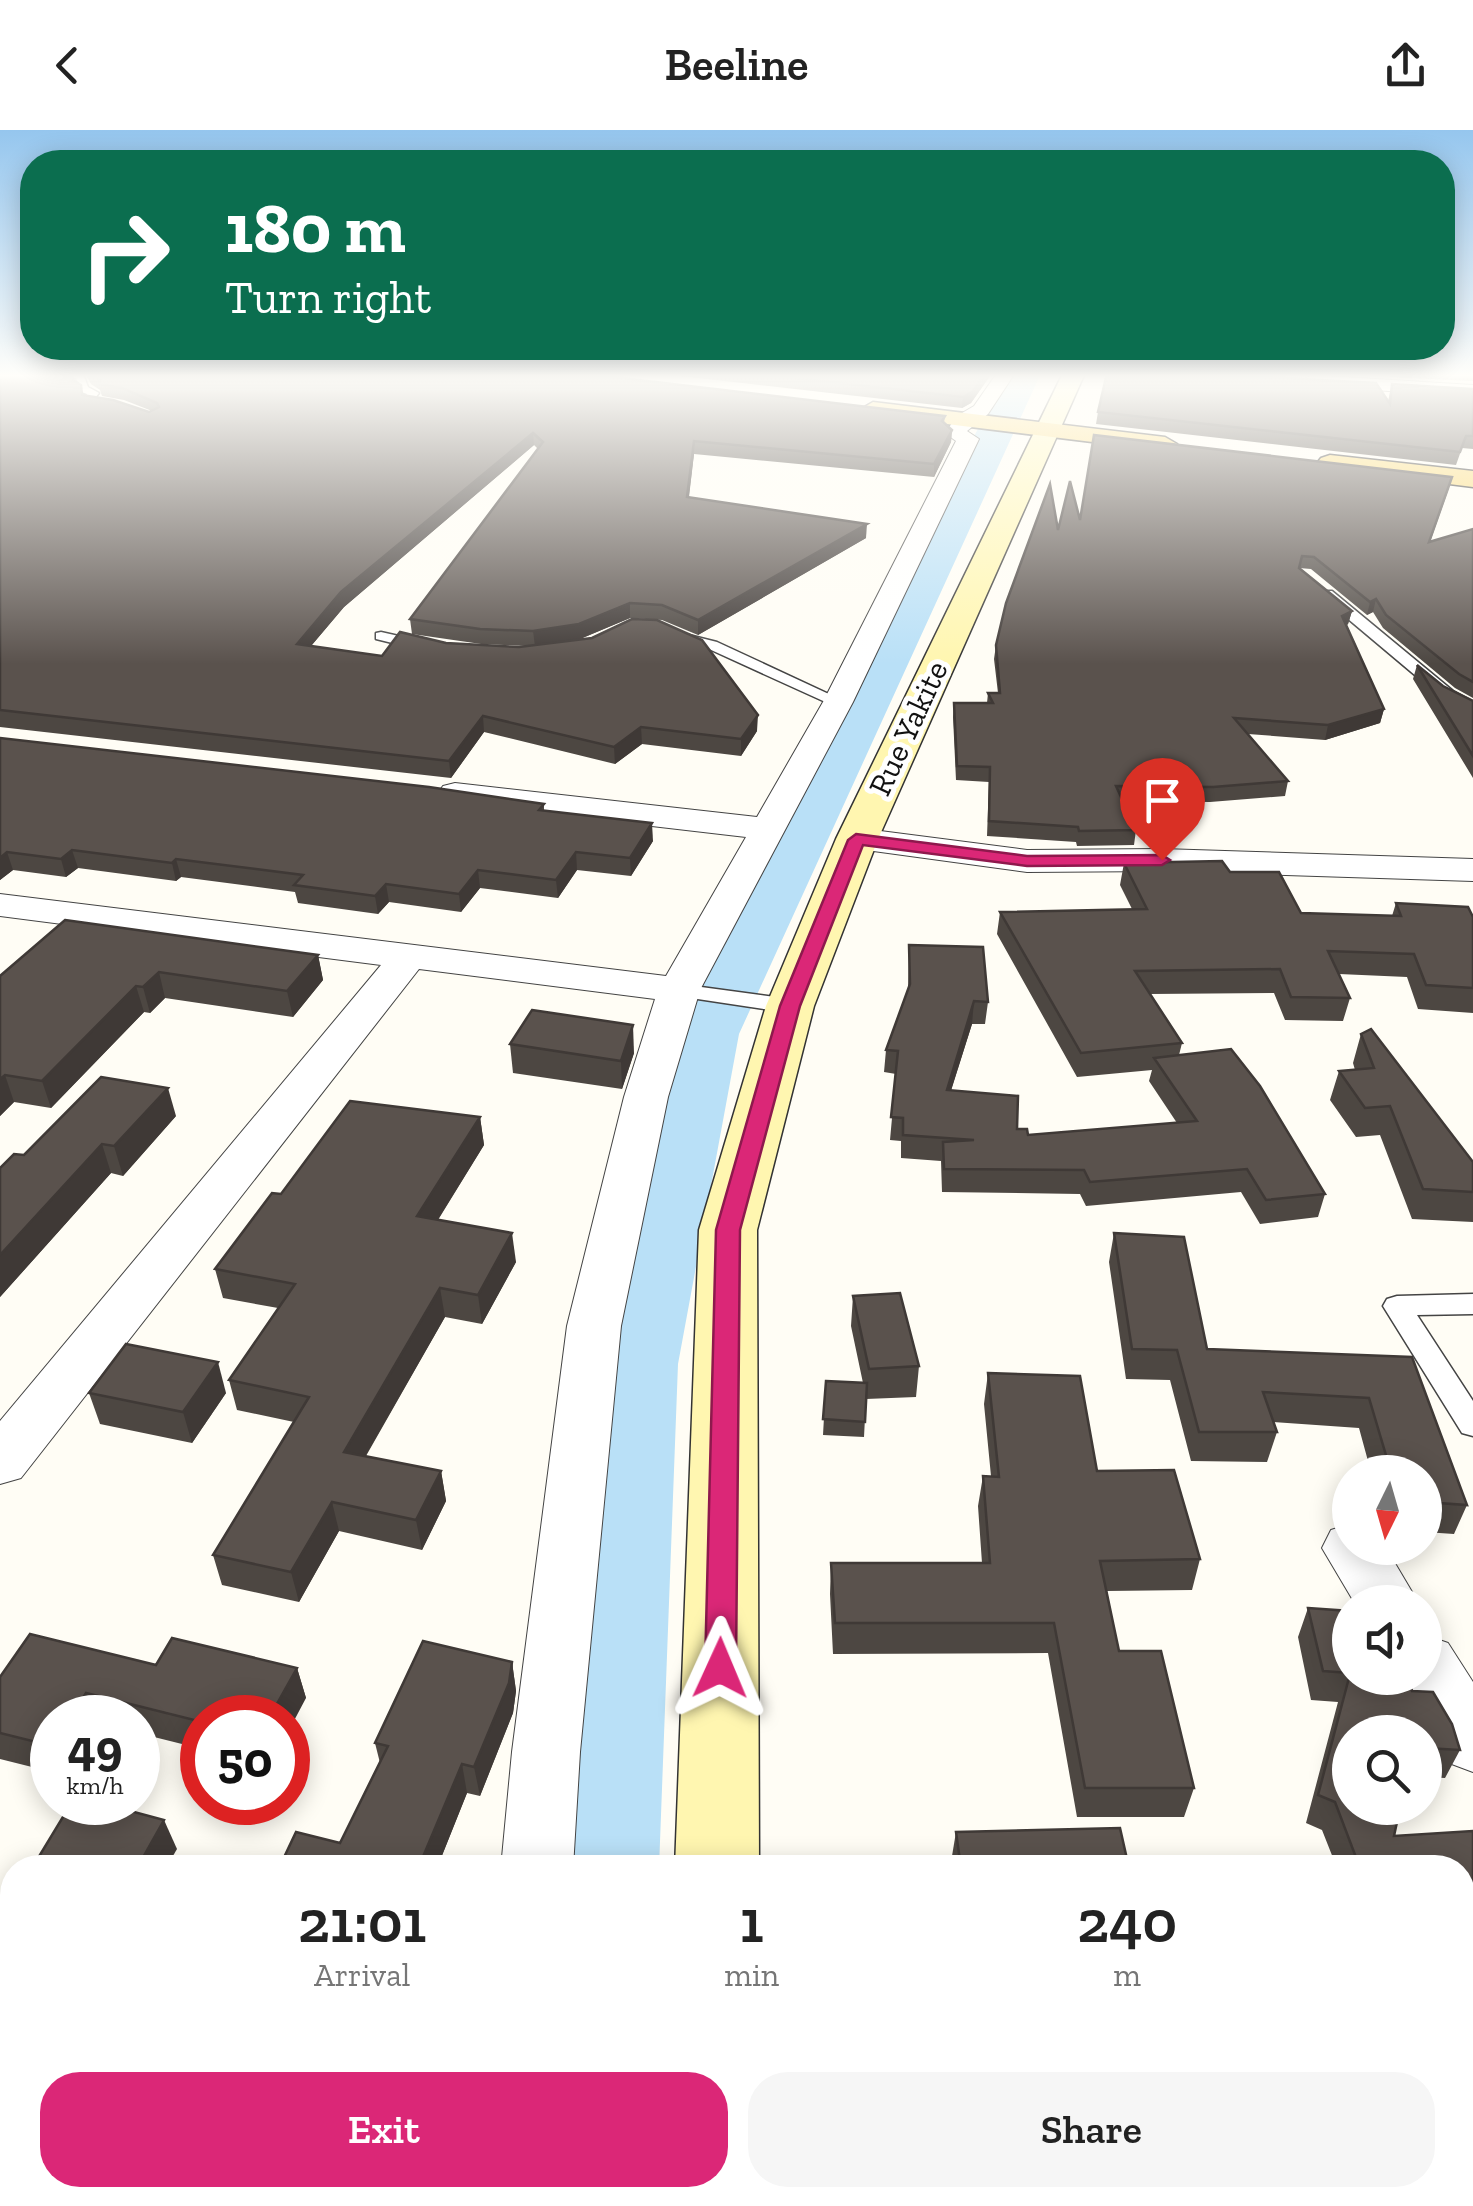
<!DOCTYPE html>
<html lang="en">
<head>
<meta charset="utf-8">
<style>
  body { margin:0; font-family:"Zilla Slab",serif; background:#f6f6f6; color:#222; height:100vh; display:flex; flex-direction:column; font-size:38px; white-space:nowrap }
  * { box-sizing:border-box; margin:0 }
  p { font-size:32px; color:#767676 }
  .icon { flex:none; width:55px; height:55px; fill:none; stroke:currentColor; stroke-width:2; stroke-linecap:round; stroke-linejoin:round }
  .map { position:relative; flex:1; overflow:hidden }
  .sheet { position:absolute; left:0px; top:1725px; width:1475px; height:352px; display:flex; flex-direction:column; background:#fff; border-radius:40px 40px 0 0; box-shadow:0 5px 25px #0003 }
  .sheet>* { flex:none }
  .hud { position:absolute; left:20px; top:20px; width:1435px; height:210px; border-radius:40px; box-shadow:0 5px 25px #0003; background:#0b6e4f; color:#fff; overflow:hidden }
  .needle { width:65px; rotate:185deg }
  .controls { position:absolute; left:1332px; top:1325px; display:grid; gap:20px }
  .controls a { display:grid; place-items:center; width:110px; height:110px; border-radius:50%; background:#fff; box-shadow:0 5px 25px #0003; font-size:50px }
  .speed { position:absolute; left:30px; top:1565px; display:flex; gap:20px; font-size:50px; font-weight:700; text-align:center }
  .speed>* { display:grid; place-content:center; width:130px; height:130px; border-radius:50%; background:#fff; box-shadow:0 5px 25px #0003; line-height:1 }
  .speed small { font-size:25px; font-weight:400 }
  .speed .limit { border:15px solid #d22; background:#fff; color:#111 }
  .pin { position:absolute; display:grid; place-items:center; width:85px; height:85px; color:#fff; margin:-102px -42px; border-radius:50% 50% 50% 0; rotate:-45deg; box-shadow:0 0 10px #0007 }
  .pin .icon { rotate:45deg }
  .me { position:absolute; width:110px; margin:-55px; rotate:1deg; stroke-linejoin:round; filter:drop-shadow(0 0 8px #0008) }
  .turn { display:flex; align-items:center; gap:35px; height:210px; padding:0 40px; font-size:45px }
  .turn .icon { width:130px; height:130px; stroke-width:2.5 }
  .turn b { display:block; font-size:70px; line-height:85px }
  .eta { display:flex; justify-content:space-evenly; align-items:center; height:170px; text-align:center }
  .eta b { font-size:60px; font-weight:600; line-height:70px }
  .cta { display:flex; gap:20px; margin-top:auto; padding:20px 40px }
  .cta a { flex:1; height:115px; border-radius:40px; background:#db2777; color:#fff; font-size:40px; font-weight:600; line-height:115px; text-align:center }
  .cta a+a { background:#f6f6f6; color:#222 }
  header { display:flex; justify-content:space-between; align-items:center; height:130px; padding:0 40px; background:#fff; font-size:45px; font-weight:600 }
  .map>svg:first-child { display:block }
  .lines { fill:none; stroke-linecap:round; stroke-linejoin:round }
  .river { fill:#b9e0f7; fill-rule:evenodd }
  .service-casing { stroke:#444; stroke-width:3 }
  .minor-casing { stroke:#444; stroke-width:2 }
  .secondary-casing { stroke:#333; stroke-width:3 }
  .primary-casing { stroke:#222; stroke-width:3 }
  .service { fill:#fff; fill-rule:evenodd }
  .minor { fill:#fff; fill-rule:evenodd }
  .secondary { fill:#fff6b0; fill-rule:evenodd }
  .primary { fill:#f9d66b; fill-rule:evenodd }
  .wall { fill:#4d4742; fill-rule:evenodd }
  .shaded-wall { fill:#3f3936 }
  .building { fill:#5a524d; stroke:#3f3936; stroke-width:2.5 }
  .route { fill:#db2777; stroke:#8e194d; stroke-width:2.5 }
  .labels { text-anchor:middle; stroke-width:10; stroke-linejoin:round; paint-order:stroke }
  .street-label { font-size:32px; fill:#111; stroke:#fff }
</style>
</head>
<body>
<header><svg class="icon" aria-label="back" viewBox="0 0 24 24"><path d="M15 5l-7 7 7 7"/></svg>Beeline<svg class="icon" aria-label="share" viewBox="0 0 24 24"><path d="M12 15V3M7 8l5-5 5 5M5 13v7h14v-7"/></svg></header>
<div class="map">
<svg width="1473" height="2076" viewBox="0 0 1473 2076">
  <rect width="100%" height="100%" fill="#fffdf5"/>
  <g class="lines">
    <g class="river">
      <path d="M1007,243h34l-302,661 -61,330 -19,504h-130l51,-504 83,-330z"/>
      <path d="M496,2065h152l-1,11h-152z"/>
    </g>
    <defs>
      <g id="service">
        <path d="M48,243l35,1 5,13 11,6 -4,5 24,7 -5,3 -31,-6 4,-8 -8,-3 -3,-13z"/>
        <path d="M1322,461h10l121,100 20,11v12l-32,-17 -119,-100z"/>
        <path d="M381,502l49,11 3,3 -8,5 -49,-12v-6z"/>
        <path d="M677,502l40,10 129,60 -14,3 -123,-56 -27,-4 -12,-9z"/>
        <path d="M679,854l111,15 11,7 -11,7 -119,-18 -3,-5 3,-5z"/>
        <path d="M1473,1164v20l-56,1 56,86v35l-11,-3 -79,-127 4,-7 10,-3z"/>
      </g>
      <g id="minor">
        <path d="M997,243h18l-27,41 -21,17 12,8 -126,263 -153,288 -32,107 -47,229 -41,426 -7,116h-72l11,-116 55,-426 57,-229 31,-98 -236,-30 -398,509 -21,6v-63l381,-456 -381,-49v-22l666,82 80,-139 -291,-34 -12,-3 -5,-7 5,-7 12,-3 302,34 66,-115 133,-261 -11,-8 12,-17 17,-10z"/>
        <path d="M1311,245l162,10v12l-169,-12 -2,-4z"/>
        <path d="M857,698l170,22 135,-1 311,10v22l-311,-10 -135,1 -183,-25 -5,-8 5,-8z"/>
        <path d="M1350,1394v24h36l32,54h-64l-32,-54 9,-18z"/>
        <path d="M1425,1505l23,8 25,39v90l-24,-9 -50,-85h26z"/>
        <path d="M469,2065h84l1,11h-86z"/>
      </g>
      <g id="secondary">
        <path d="M1063,243h22l-207,466 -64,167 -57,224 2,638h-84l24,-638 67,-224 70,-167z"/>
        <path d="M680,2065h98l1,11h-98z"/>
      </g>
      <g id="primary">
        <path d="M873,272l292,35 12,7 -12,7 -300,-37 -4,-5z"/>
        <path d="M1330,325l143,16v16l-152,-19 -4,-5 4,-5z"/>
      </g>
    </defs>
    <use href="#service" class="service-casing"/>
    <use href="#minor" class="minor-casing"/>
    <use href="#secondary" class="secondary-casing"/>
    <use href="#primary" class="primary-casing"/>
    <use href="#service" class="service"/>
    <use href="#minor" class="minor"/>
    <use href="#secondary" class="secondary"/>
    <use href="#primary" class="primary"/>
  </g>
  <g class="wall">
    <path d="M0,243l73,7 8,5 2,10 66,17 3,-1 -28,-11 -22,-4 -2,-6 -9,-6 -6,-11h494l366,43 -1,7 8,7 -1,12 -17,35 -240,-23 -5,43 177,41 -168,97 -36,-15 -32,-2 -50,21 177,92 -16,25 -99,-12 -27,20 -131,-32 -33,46 -451,-51zM534,315l4,4 -128,170 2,15 69,10 47,2 -146,10 -71,-10 33,-39z"/>
    <path d="M654,243h338l-21,30 -9,5z"/>
    <path d="M1321,243h38v2z"/>
    <path d="M1390,243h83v8l-83,-4z"/>
    <path d="M1392,254l81,5v60l-11,-1 -6,17 -360,-41 2,-12 290,-11z"/>
    <path d="M1449,358l-19,54 43,-13v169l-18,-10 -72,-60 -10,-16 -6,3 -56,-46 -12,-1 53,43 -4,13 -2,2 38,83 -4,14 -55,17 -77,-6 40,47 -3,15 -75,6 -87,-1 13,29 -2,15 -57,1 -1,-4 -89,-6 2,-54 -33,-2 -3,-63 1,-14h33l1,-10h10l-4,-34 2,-14 62,-115 22,-10z"/>
    <path d="M1417,535l26,21 30,15v77l-60,-99z"/>
    <path d="M0,608l544,66v7l109,30 -22,35 -54,-6 -19,28 -78,-10 -19,24 -72,-10 -11,12 -80,-11 -3,-11 -114,-15 -5,4 -98,-13 -12,9 -53,-7 -13,10z"/>
    <path d="M1124,733l106,9 71,41 91,3 4,-13 77,14v96l-55,-4 -11,-32 -68,-3 11,24 -7,23 -58,-1 -11,-27 -124,1 32,49 -3,12 146,139 -7,23 -58,7 -19,-32 -155,14 -6,-12 -138,-2 -1,-31 -40,-3v-17l-11,-1 6,-66 -12,-2 2,-22 22,-60 1,-45 79,57 -3,22h-13l-21,66 77,45 149,-12 -28,-42 3,-11 -75,7 -80,-143 3,-22 132,-3 -12,-24z"/>
    <path d="M318,825l5,25 -30,37 -128,-19 -15,15 -6,-1 -93,96 -37,-6 -14,14v-140z"/>
    <path d="M1361,904l112,128v60l-61,-3 -32,-84 -24,2 -26,-37 9,-29 16,-1 -2,-7z"/>
    <path d="M510,914l124,9 -12,36 -109,-16z"/>
    <path d="M176,986l-53,60 -12,-3 -111,124v-129l24,-13z"/>
    <path d="M480,987l4,28 -46,75 78,42 -34,62 -37,-7 -79,139 75,15 5,30 -24,49 -83,-19 -40,71 -77,-17 -9,-30 81,-133 -57,-12 -8,-30 49,-72 -55,-10 -8,-29 66,-75z"/>
    <path d="M1114,1103l93,116 205,8 55,148 -13,29 -29,-2v-60h-54l-12,-44 -86,-6 4,10 -10,30 -76,-1 -21,-81 -44,-1 -17,-117z"/>
    <path d="M853,1166l66,70 -3,31 -50,2v-1l-2,39 -41,-2 3,-54 37,2 -12,-57z"/>
    <path d="M988,1243l109,98 103,88 -8,31 -85,1 12,60 75,137 -10,29h-107l-29,-164 -215,1 -3,-60 1,-31h151l-4,-57 5,-30h8l-7,-72z"/>
    <path d="M89,1263h137l-34,50 -92,-19z"/>
    <path d="M1308,1478l104,83 48,59 -15,28 -20,-1v-45h-75l44,104 79,-5v90l-1,-3h-10v-50h-125l-15,-38 -16,-7 32,-121 -27,-2 -13,-63z"/>
    <path d="M512,1532l4,29 -3,22 -33,83 -13,-3 -30,75 -97,-25 40,-80 -5,-20z"/>
    <path d="M156,1535l141,3 9,30 -104,20v31l-64,-16v-15h-86v54l-52,-13v-82z"/>
    <path d="M956,1702l173,36h-179z"/>
    <path d="M12,1769v36l-10,-19z"/>
    <path d="M1473,1948v128h-15l-4,-11h8v-116z"/>
    <path d="M1168,2065h170l4,11h-171z"/>
  </g>
  <g class="shaded-wall">
    <path d="M986,243h6l-21,30 -9,5 1,-11z"/>
    <path d="M952,300l-1,12 -17,35v-13z"/>
    <path d="M533,303l1,12 -190,162 -44,52 -3,-15 44,-52z"/>
    <path d="M694,311v13l-7,57v-14z"/>
    <path d="M867,394l-1,14 -168,97v-15z"/>
    <path d="M1376,469l-3,13 -6,3 3,-13z"/>
    <path d="M630,473v15l-50,21 -45,7 -2,-15z"/>
    <path d="M1352,481l-4,13 -9,5 3,-13z"/>
    <path d="M1384,579l-4,14 -55,17 3,-15z"/>
    <path d="M758,585l-1,16 -16,25v-17z"/>
    <path d="M483,586l1,16 -33,46 -2,-17z"/>
    <path d="M641,597l1,17 -27,20 -1,-17z"/>
    <path d="M652,693l1,18 -22,35 -1,-18z"/>
    <path d="M72,720l6,18 -12,9 -5,-18z"/>
    <path d="M7,722l6,18 -13,10v-22z"/>
    <path d="M576,722l1,18 -19,28 -2,-18z"/>
    <path d="M176,729l5,18 -5,4 -4,-18z"/>
    <path d="M478,740l2,18 -19,24 -2,-18z"/>
    <path d="M386,754l3,18 -11,12 -3,-18z"/>
    <path d="M318,825l5,25 -30,37 -6,-26z"/>
    <path d="M159,842l6,26 -15,15 -7,-26z"/>
    <path d="M136,856l8,26 -93,96 -9,-27z"/>
    <path d="M974,871l-2,23 -28,89 3,-23z"/>
    <path d="M633,895l1,28 -12,36 -1,-28z"/>
    <path d="M5,945l9,27 -14,14v-37z"/>
    <path d="M168,958l8,28 -53,60 -9,-30z"/>
    <path d="M480,987l4,28 -62,100 -5,-29z"/>
    <path d="M102,1014l9,29 -111,124v-42z"/>
    <path d="M512,1103l4,29 -34,62 -4,-29z"/>
    <path d="M440,1158l5,29 -94,164 -7,-29z"/>
    <path d="M218,1232l8,31 -34,50 -9,-31z"/>
    <path d="M441,1341l5,30 -24,49 -6,-30z"/>
    <path d="M332,1372l7,29 -40,71 -8,-30z"/>
    <path d="M512,1532l4,29 -3,22 -33,83 -6,-29z"/>
    <path d="M297,1538l9,30 -18,34v-14h-19z"/>
    <path d="M86,1563l11,25h-27z"/>
    <path d="M462,1634l5,29 -30,75 -17,-4z"/>
    <path d="M164,1690l13,29 -11,19h-29z"/>
    <path d="M12,1951v60l-12,22v-59z"/>
  </g>
  <g class="building">
    <path d="M0,243h71l2,7 8,5 1,10 31,5 36,12 10,-5 -2,-4 -35,-15 -23,-4 1,-4 -12,-7h491l366,43 -3,5 10,9 -18,34 -240,-23 -7,56 180,27 -169,96 -36,-15 -32,-2 -51,21 -46,7 -53,-2 -70,-10 133,-177 -10,-9 -192,159 -44,52 85,12 18,-24 46,11 73,4 73,-9 40,-19 25,1 45,20 56,75 -17,24 -100,-12 -27,20 -131,-31 -34,45 -449,-51z"/>
    <path d="M752,243h234l-14,19 -9,5z"/>
    <path d="M1107,243h81l188,10 14,21 2,-20 81,5v47h-7l-6,16 -362,-40z"/>
    <path d="M1094,305l358,42 -23,65 44,-13v153l-14,-8 -73,-59 -10,-16 -6,3 -56,-45 -12,-1 -3,12 53,43 -10,5 42,93 -56,16 -94,-7 54,63 -75,6 -97,-1 20,44 -57,1 -1,-4 -89,-6 1,-54 -33,-1 -3,-63h39l-5,-10h12l-4,-48 10,-42 44,-119 8,46 12,-49 10,39z"/>
    <path d="M1417,535l26,21 30,15v55z"/>
    <path d="M0,608l429,49 115,17 -5,6 113,13 -22,35 -54,-6 -20,28 -78,-10 -19,24 -73,-10 -11,12 -81,-11 9,-10 -127,-16 -4,4 -100,-13 -11,9 -54,-7 -7,6z"/>
    <path d="M1222,731l8,11h49l22,41 100,3 -5,-13 72,4 5,10v71l-47,-3 -12,-31 -86,-3 22,47 -59,-1 -11,-28 -145,2 47,72 -101,10 -81,-141 147,-3 -23,-46z"/>
    <path d="M65,790l253,35 -31,36 -128,-19 -16,15 -7,-1 -94,95 -37,-6 -5,4v-103z"/>
    <path d="M909,815l74,2 5,55 -14,-1 -27,89 71,6 -1,33h10l1,6 169,-14 -43,-63 77,-9 29,37 65,108 -59,6 -19,-31 -157,13 -6,-12 -140,-1 -1,-27 31,-2 -71,-5v-17l-12,-1 7,-66 -12,-1 24,-66z"/>
    <path d="M532,880l101,15 -12,36 -111,-17z"/>
    <path d="M1371,899l102,133v30l-50,-3 -33,-83 -25,2 -26,-37 35,-3 -13,-34z"/>
    <path d="M101,947l67,11 -54,58 -12,-2 -102,111v-87l14,-14 10,1z"/>
    <path d="M350,971l130,16 -63,99 95,17 -34,62 -38,-7 -96,164 97,19 -25,49 -84,-18 -41,70 -78,-17 96,-158 -80,-17 66,-96 -80,-15 57,-76 9,1z"/>
    <path d="M1114,1103l70,4 23,112 205,8 55,148 -42,-3v-30h-34l-22,-74 -106,-6 14,40h-78l-22,-82 -45,-1z"/>
    <path d="M900,1163l19,73 -50,3 -16,-73z"/>
    <path d="M126,1214l92,18 -35,50 -94,-19z"/>
    <path d="M988,1243l92,3 17,95 77,-1 26,89 -100,2 19,90h42l33,137h-109l-31,-165h-219l-4,-60h159l-7,-87 16,1z"/>
    <path d="M826,1251l41,2 -2,39 -42,-3z"/>
    <path d="M1308,1478l42,3v62l-27,-2z"/>
    <path d="M30,1504l126,31 16,-27 125,30 -28,50h-67v4l-116,-29 -16,25h-18v28l-52,-13v-56z"/>
    <path d="M423,1511l89,21 -3,21 -35,84 -12,-3 -42,100 15,4h-156l17,-36 44,11 48,-97 -13,-3z"/>
    <path d="M1350,1544v4h59l3,13 21,1 19,32 8,26 -35,-2v-16h-75v76h50l-6,28 79,-5v61h-11v-24h-102l-25,-66 -17,-7z"/>
    <path d="M72,1672h25l67,18 -27,48h-105z"/>
    <path d="M1120,1698l9,40h-168l-5,-36z"/>
    <path d="M12,1769v20l-10,-3z"/>
    <path d="M0,1918l12,4v29l-12,23z"/>
    <path d="M1473,1948v62l-11,-24v-37z"/>
    <path d="M183,2065h136l37,11h-178z"/>
    <path d="M1193,2065h145l4,11h-146z"/>
  </g>
  <linearGradient id="sky" x2="0" y2="1"><stop stop-color="#95c6ee"/><stop offset="0.46" stop-color="#fffefa"/><stop offset="1" stop-color="#fffefa" stop-opacity="0"/></linearGradient>
  <rect width="1473" height="534" fill="url(#sky)"/>
  <path class="route" d="M856,704l171,22 135,-1 8,5 -8,5 -135,1 -164,-21 -63,161 -60,224 -4,438 -4,10 -12,4 -11,-4 -4,-10 11,-438 64,-224 68,-166z"/>
  <g class="labels">
    <g class="street-label">
      <text transform="translate(908 598) rotate(-65)" y="11">Rue Yakite</text>
    </g>
  </g>
</svg>
<div class="controls">
<a><svg class="needle" viewBox="-14 -14 28 28"><path d="M0-13l5 13h-10z" fill="#e53935"/><path d="M0 13l5-13h-10z" fill="#767676"/></svg></a>
<a><svg class="icon" aria-label="sound" viewBox="0 0 24 24"><path d="M4 9h4l5-4v14l-5-4H4zM17 9q2 3 0 6"/></svg></a>
<a><svg class="icon" aria-label="search" viewBox="0 0 24 24"><circle cx="10" cy="10" r="6"/><path d="M15 15l6 6"/></svg></a>
</div>
<div class="speed"><div>49<small>km/h</small></div><div class="limit">50</div></div>
<div class="pin" style="left:1162px;top:730px;background:#d93025"><svg class="icon" aria-label="arrive" viewBox="0 0 24 24"><path d="M6 21V4h12l-3 4 3 4H6"/></svg></div>
<svg class="me" style="left:720px;top:1538px" viewBox="-20 -20 40 40"><path d="M0-17L14 15 0 8-14 15z" fill="#db2777" stroke="#fff" stroke-width="4"/></svg>
<div class="hud">
<div class="turn"><svg class="icon" aria-label="right" viewBox="0 0 24 24"><path d="M7 20v-9h11M14 6l5 5-5 5"/></svg><div><b>180 m</b>Turn right</div></div>
</div>
<section class="sheet">
<div class="eta">
<div><b>21:01</b><p>Arrival</p></div>
<div><b>1</b><p>min</p></div>
<div><b>240</b><p>m</p></div>
</div>
<div class="cta"><a>Exit</a><a>Share</a></div>
</section>
</div>
</body>
</html>
